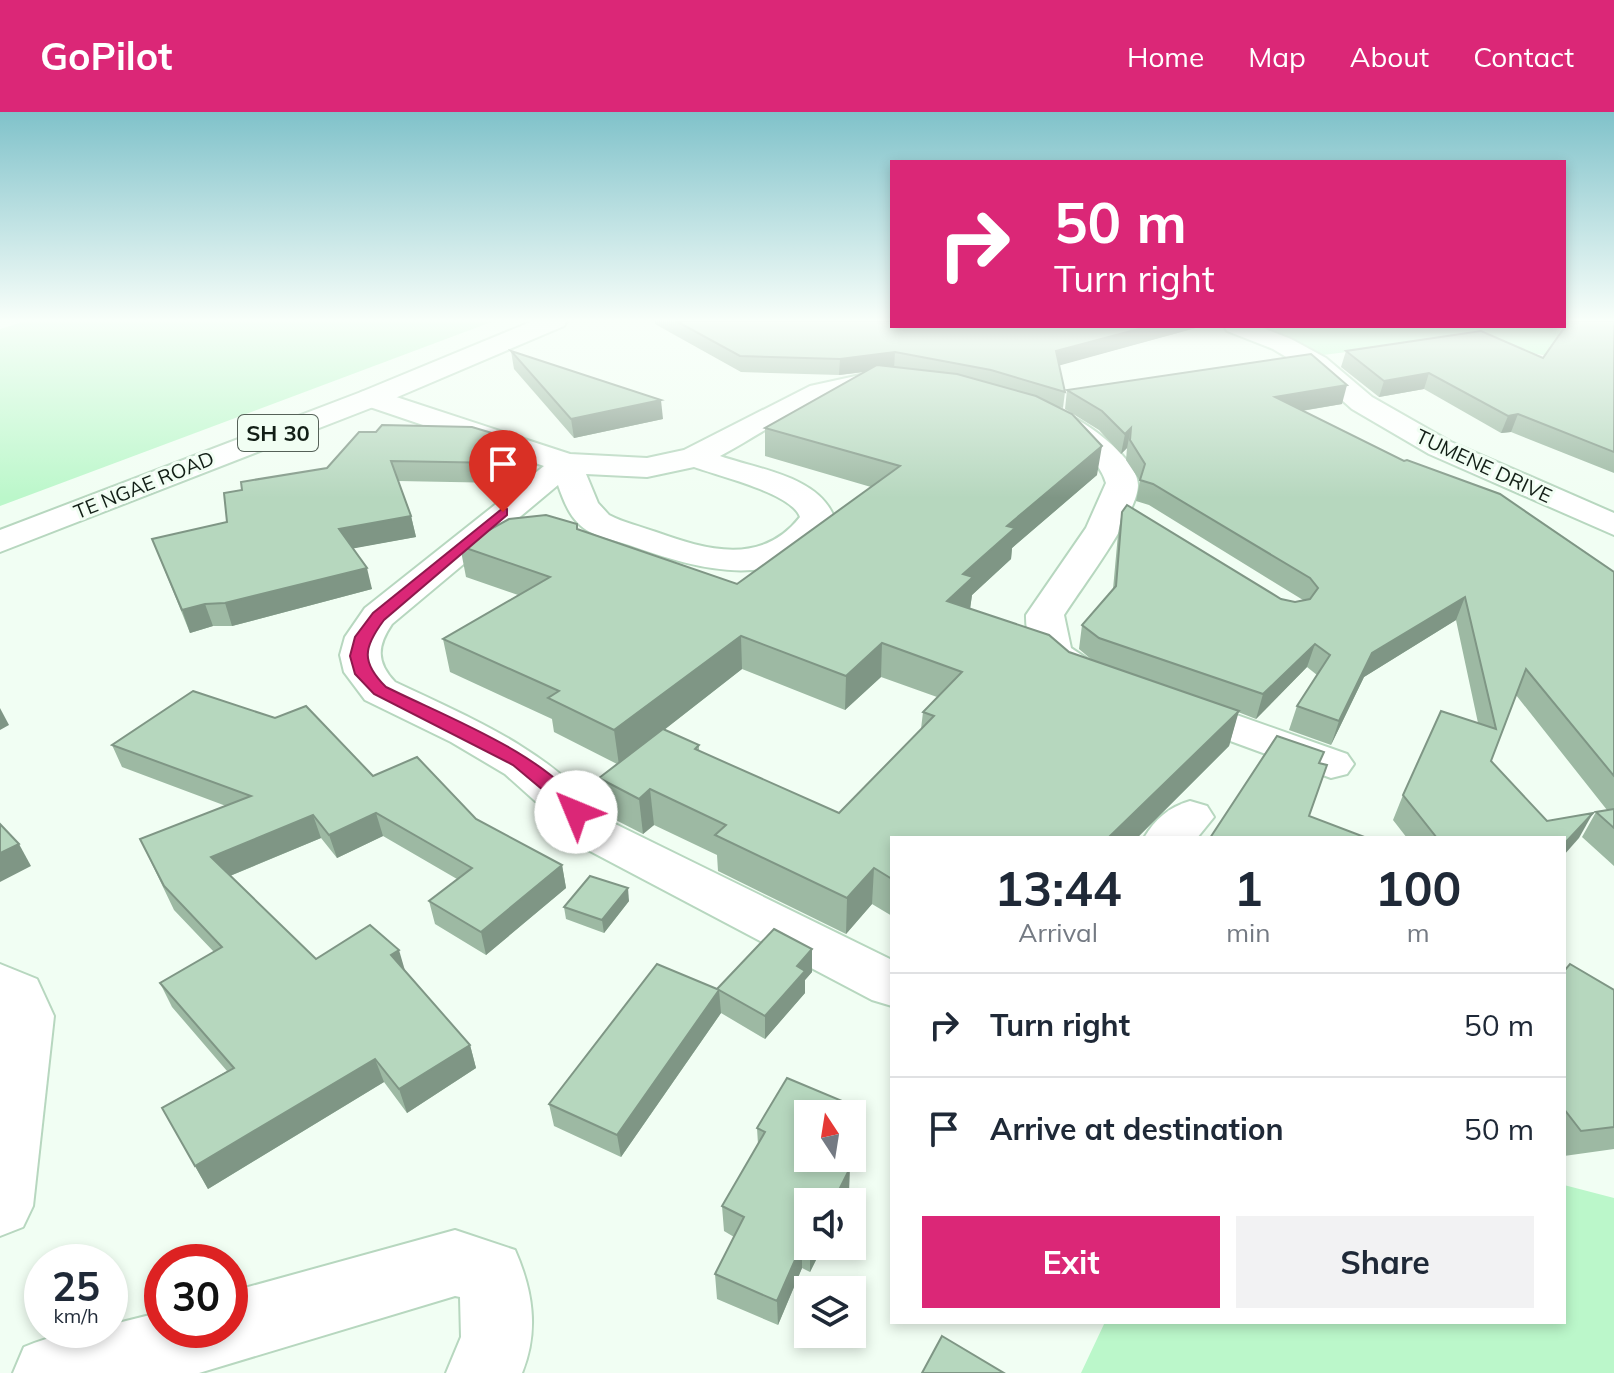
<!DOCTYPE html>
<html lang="en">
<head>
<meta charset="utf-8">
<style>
  body { margin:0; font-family:Mulish,sans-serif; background:#f2f2f3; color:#1f2937; height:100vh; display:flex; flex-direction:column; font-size:30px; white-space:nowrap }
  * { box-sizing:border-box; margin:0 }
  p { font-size:26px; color:#747a83 }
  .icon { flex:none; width:44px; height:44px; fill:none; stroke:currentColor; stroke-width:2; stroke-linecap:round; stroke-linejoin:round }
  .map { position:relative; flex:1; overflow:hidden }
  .drawer { position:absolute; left:890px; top:724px; width:676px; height:488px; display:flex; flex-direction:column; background:#fff; border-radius:0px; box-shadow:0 4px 12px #0003 }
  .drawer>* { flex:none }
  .hud { position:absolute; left:890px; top:48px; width:676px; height:168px; border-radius:0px; box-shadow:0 4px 12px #0003; background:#db2777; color:#fff; overflow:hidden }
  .needle { width:52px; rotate:348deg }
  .fabs { position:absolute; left:794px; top:988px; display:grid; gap:16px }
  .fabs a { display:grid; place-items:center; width:72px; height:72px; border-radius:0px; background:#fff; box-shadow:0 4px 12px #0003; font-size:40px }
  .speed { position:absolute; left:24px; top:1132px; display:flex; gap:16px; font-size:40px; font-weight:700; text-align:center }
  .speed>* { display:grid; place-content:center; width:104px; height:104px; border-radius:50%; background:#fff; box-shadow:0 4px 12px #0003; line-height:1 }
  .speed small { font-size:20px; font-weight:400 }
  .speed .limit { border:12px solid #d22; background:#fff; color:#111 }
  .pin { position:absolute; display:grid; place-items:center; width:68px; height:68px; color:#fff; margin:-82px -34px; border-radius:50% 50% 50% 0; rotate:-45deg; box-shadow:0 0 8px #0007 }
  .pin .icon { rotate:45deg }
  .me { position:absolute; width:88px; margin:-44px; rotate:315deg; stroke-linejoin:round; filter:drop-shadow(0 0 6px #0008) }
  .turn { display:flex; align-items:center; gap:28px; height:168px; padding:0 32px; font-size:36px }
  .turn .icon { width:104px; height:104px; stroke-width:2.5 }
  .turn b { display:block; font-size:56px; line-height:68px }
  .eta { display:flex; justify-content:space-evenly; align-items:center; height:136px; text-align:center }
  .eta b { font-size:48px; font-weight:700; line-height:56px }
  .cta { display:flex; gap:16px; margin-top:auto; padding:16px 32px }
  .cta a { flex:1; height:92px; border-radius:0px; background:#db2777; color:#fff; font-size:32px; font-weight:700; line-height:92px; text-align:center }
  .cta a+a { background:#f2f2f3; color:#1f2937 }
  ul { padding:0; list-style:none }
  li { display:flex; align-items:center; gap:24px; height:104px; padding:0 32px; border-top:2px solid #e0e1e3 }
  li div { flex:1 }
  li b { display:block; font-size:30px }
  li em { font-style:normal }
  header { display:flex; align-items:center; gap:48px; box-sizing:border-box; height:112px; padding:0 40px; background:#db2777; color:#fff }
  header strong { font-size:38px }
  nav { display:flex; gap:44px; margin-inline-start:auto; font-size:28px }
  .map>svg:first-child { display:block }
  .green { fill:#bbf7ca }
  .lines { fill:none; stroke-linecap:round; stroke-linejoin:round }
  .street-casing { stroke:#b7d7bf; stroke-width:4 }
  .highway-casing { stroke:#b7d7bf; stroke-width:4 }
  .street { fill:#fff; fill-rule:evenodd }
  .highway { fill:#fff; fill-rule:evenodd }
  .wall { fill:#9db9a3; fill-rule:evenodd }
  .shaded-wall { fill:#7f9685 }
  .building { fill:#b6d7be; stroke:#7f9685; stroke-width:2 }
  .route { fill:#db2777; stroke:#8e194d; stroke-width:2 }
  .labels { text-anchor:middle; stroke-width:6; stroke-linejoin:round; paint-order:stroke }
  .far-street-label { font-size:20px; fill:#121e16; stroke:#f1fef3 }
  .shield { fill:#f1fef3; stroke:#556158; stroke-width:2 }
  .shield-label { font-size:22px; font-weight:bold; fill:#121e16 }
</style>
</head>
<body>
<header>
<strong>GoPilot</strong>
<nav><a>Home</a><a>Map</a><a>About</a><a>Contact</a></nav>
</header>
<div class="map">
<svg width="1614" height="1261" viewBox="0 0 1614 1261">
  <rect width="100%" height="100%" fill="#f1fef3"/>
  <g class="green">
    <path d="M26,209h468l-494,185v-177z"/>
    <path d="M1564,209h26l-18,39 -123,-21 -126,16 -57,-29h298z"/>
    <path d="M1564,1073l50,13v175h-533l24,-51h459z"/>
  </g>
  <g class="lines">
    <defs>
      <g id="street">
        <path d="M1224,214h34l33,13 35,19 46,39 79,45 163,71v22l-185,-81 -77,-45 -44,-39 -35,-21 -46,-18z"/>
        <path d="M874,260l40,3 3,6 -3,6c-21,5 -43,0 -64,4 -47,11 -88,43 -130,65 37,13 98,20 114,61 -43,81 -138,52 -205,28 -17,-6 -38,-8 -51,-22 -10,-10 -15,-24 -20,-38l-166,139c-15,22 -16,38 3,58 78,37 155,68 210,137l287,141v46l-20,-6 -301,-159 -19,-25 -47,-42 -54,-32 -86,-42 -21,-28 -4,-17 5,-18 20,-29 179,-142 -183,-62 -4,-6 4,-6 10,-2 10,2 189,62 77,4 37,-8 126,-64zM694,355c24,9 98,26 106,50 -38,49 -94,33 -144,15 -16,-6 -32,-9 -47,-17l-11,-12 -12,-29 61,3z"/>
        <path d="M1052,297c22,6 42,20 59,35 10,9 27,26 27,41 0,29 -57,103 -74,130l7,33 27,18 6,9 -6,9c-42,10 -73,-29 -72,-69l60,-87 20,-45c-8,-28 -40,-47 -64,-59l-4,-6 4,-6z"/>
        <path d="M1180,583l167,59 7,10 -7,10 -16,4 -166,-61 -6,-9 6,-9z"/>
        <path d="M1190,689l17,5 7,11 -17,21h-53c11,-19 25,-31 46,-37z"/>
        <path d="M0,852l37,15 17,37 -21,190 -10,21 -23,9z"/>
        <path d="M455,1118l60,20c18,41 24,81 7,123h-76l15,-36 -1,-40 -5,-1 -256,77h-186l11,-26c29,-12 55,-17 86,-17v-5l52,-13v18h68v-38z"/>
      </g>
      <path id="highway" d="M533,209h34l-3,5 -183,78 -381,148v-22l361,-138z"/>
    </defs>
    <use href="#street" class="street-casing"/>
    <use href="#highway" class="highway-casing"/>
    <use href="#street" class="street"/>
    <use href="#highway" class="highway"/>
  </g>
  <g class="wall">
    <path d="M655,209h237v5h311l-144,39 6,27 -2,16 -8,-2 42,69 -85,73 -1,11 -39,36 -2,14 99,43 23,8 -13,-11 3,-24 31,-36 5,-55 4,-22 159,87 14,3 8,-2 -154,-95 -13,-4 4,-20 -14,-21 1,-12 -6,6 -22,-24 -34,-21 2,-19 275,14 -40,7 312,161v294l-32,-29 14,-25 11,-2 -91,-115 -25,66 56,60 32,17h-172l-14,-18 10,-25 75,-72 -22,-103 -92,57 -33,68 -42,-15 8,-24 20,-31 -10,-8 -51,52 -18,-7 -9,34 -92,92h-245v78l-20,-12 -26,30 -128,-63 -1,-16 -63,-30 -11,9 -39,-20 -5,-36 18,-14 -63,-32 -2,-13 -102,-47 -7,-33 75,-44 -52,-18 -6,-31 117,-22 1,6 159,54 134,-97 -106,-31v-28l100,-56 -26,3 -98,-3 -86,-48zM742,557l103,41 36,-33 56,20 -14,15 -2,17 -82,84 -140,-62v-6l-35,-15z"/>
    <path d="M1614,209v152l-103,-41 -10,1 -77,-44 -45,8 -38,-30 5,-16 197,7z"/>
    <path d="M511,239l152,68 -89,19 -60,-69z"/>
    <path d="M502,324l3,20 -1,27 -106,-2 13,35 5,21 -63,11 19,41 -140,37h-19l-23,7 -38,-94 75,-17 15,-32 85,-22z"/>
    <path d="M112,633l261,31 103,43 86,46 4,23 -80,67 -51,-31 -6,-23 28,-22 -74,-43 -46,22 -16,-20 -91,38 86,83 89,12 65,74 6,23 -69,45 -23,-31 -176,107 -46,-81 65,-37 -55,-64 -12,-24 54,-31 -40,-42 -34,-71 86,-33 -104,-39z"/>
    <path d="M629,789l-25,32 -38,-14 -2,-12z"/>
    <path d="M812,837v23l-7,8v13l-40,46 -44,-26 -100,144 -67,-31 -5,-22 168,-115z"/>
    <path d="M1564,859l50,19v159l-50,7z"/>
    <path d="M808,1002l41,79 -4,9h-37v44h15l-13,26 -8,-4 -24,57 -61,-26 -2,-25 19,-37 -10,-6 -2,-25 36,-62 -1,-16z"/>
  </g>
  <g class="shaded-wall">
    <path d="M1150,214h53l-149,41 2,-16z"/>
    <path d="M895,240l-1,16 -55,7 1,-16z"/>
    <path d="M1429,261l-5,16 -45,8 5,-16z"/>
    <path d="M1347,273l-5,19 -72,12 5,-19z"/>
    <path d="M661,288l2,19 -89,19 -3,-19z"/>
    <path d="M1518,302l-7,18 -10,1 7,-17z"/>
    <path d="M1131,316l-4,20 -6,6 4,-20z"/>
    <path d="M502,324l3,20 -1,27 -3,-20z"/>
    <path d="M1102,334l-5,29 -85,73 -1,11 -39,36 -2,14 -23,-8 16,-27 44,-48z"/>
    <path d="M411,404l5,21 -71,13 -6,-21z"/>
    <path d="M367,456l5,21 -140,37 -7,-23z"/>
    <path d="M1465,485l-9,23 -92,57 -33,68 8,-24 33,-68z"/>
    <path d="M205,492l8,22 -23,7 -8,-23z"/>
    <path d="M741,524l1,33 -123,96 -5,-35z"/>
    <path d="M882,531l-1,34 -36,33 1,-34z"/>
    <path d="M1315,532l-8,23 -51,52 7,-25z"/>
    <path d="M0,596l9,17 -9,5z"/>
    <path d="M1239,599l-10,35 -92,92h-29z"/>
    <path d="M650,677l4,36 -11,9 -4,-35z"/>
    <path d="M376,701l7,23 -46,22 -8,-23z"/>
    <path d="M1593,701l-14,25 -15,17v-11z"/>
    <path d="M313,703l8,23 -101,42 -9,-23z"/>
    <path d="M19,732l12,22 -31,16v-29z"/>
    <path d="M562,753l4,23 -80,67 -5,-23z"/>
    <path d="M874,756l-2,36 -26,30 1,-36z"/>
    <path d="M628,776l1,13 -25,32 -2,-13z"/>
    <path d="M812,837v23l-7,8v13l-40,46v-23l32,-50z"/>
    <path d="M399,838l7,24 -15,-19z"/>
    <path d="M719,878l2,23 -100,144 -4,-22z"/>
    <path d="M470,933l6,23 -69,45 -8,-24z"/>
    <path d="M375,947l9,23 -176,107 -13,-23z"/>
    <path d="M847,991v11h-11z"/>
    <path d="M850,1056l-1,25 -4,9h-12z"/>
    <path d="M802,1132v24l-24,57 -1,-24z"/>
    <path d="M811,1134h12l-13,26v-25z"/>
  </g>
  <g class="building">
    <path d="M676,209h216v5h258l-94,25 9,41 -74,-22 -96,-18 -55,7 -100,-3z"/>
    <path d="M1569,209h45v131l-96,-38 -10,2 -79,-43 -45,8 -38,-30 135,-20 62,27z"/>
    <path d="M511,239l150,49 -90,19z"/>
    <path d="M1311,242l36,31 -72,12 129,64 3,-1 93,34 114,78v204l-88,-107 -35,92 56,60 46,-8 -29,31v-6h-127l-34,-43 38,-84 55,18 -31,-132 -93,56 -33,68 -42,-15 33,-51 -15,-11 -52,50 -164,-56 -17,-13 34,-39 6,-74 5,-7 154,94 14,3 15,-3 8,-11 -8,-10 -157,-94 -13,-4 5,-16 -15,-24 1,-12 -6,6 -23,-23 -35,-21z"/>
    <path d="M877,253l80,9 79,22 36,18 30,32 -95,80 8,2 -52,46 10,3 -26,24 102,34 20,17 170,59 -131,127h-216v41l-18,-11 -27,30 -132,-63 11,-10 -76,-36 -11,10 -40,-21 64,-49 36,16 -4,4 144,64 95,-97 -11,-4 39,-40 -80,-29 -36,33 -105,-40 -127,94 -66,-32 11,-7 -116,-52 107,-62 -90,-31 49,-27 37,-4 31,9v5l160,55 163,-118 -135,-38z"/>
    <path d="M382,313l90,2 30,9 -1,27 -110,-2 20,55 -72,13 28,39 -142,35 -20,1 -23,6 -30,-71 75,-17 -3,-29 18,-3 -1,-8 86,-14 32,-36h17z"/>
    <path d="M193,579l82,27 31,-12 67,70 44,-19 59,62 86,46 -81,67 -52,-31 43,-33 -96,-55 -47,22 -16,-20 -102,42 105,102 54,-34 29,25 -8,5 79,90 -71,44 -24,-30 -180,107 -33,-58 72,-40 -74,-85 62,-36 -58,-61 -24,-47 111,-43 -139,-51z"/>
    <path d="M1277,624l47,16 -5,11 8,2 -18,51 58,22h-157z"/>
    <path d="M1614,697v19l-18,-16z"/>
    <path d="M0,712l19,20 -19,9z"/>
    <path d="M590,764l38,12 -26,32 -38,-13z"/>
    <path d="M774,817l38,20 -15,17 8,5 -40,45 -46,-26 -102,145 -68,-31 108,-140 60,25z"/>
    <path d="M1570,852l44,26v137l-33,4 -17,-22v-138z"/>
    <path d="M787,966l60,25 -11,11h-28v44h33l9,10 -17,34h-25v44h3l-1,1 -8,-3 -25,57 -62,-27 29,-57 -22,-11 43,-74 -8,-4z"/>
    <path d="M942,1224l62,37h-82z"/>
  </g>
  <linearGradient id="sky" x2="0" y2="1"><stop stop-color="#80c2ca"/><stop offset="0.54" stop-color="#f9fffa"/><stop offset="1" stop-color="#f9fffa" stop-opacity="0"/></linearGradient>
  <rect width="1614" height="386" fill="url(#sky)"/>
  <path class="route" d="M503,396l4,1v6l-123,105c-21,28 -23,42 2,67 60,30 163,68 200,125l-10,7 -7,-2 -7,-11 -49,-41 -139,-71 -19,-20 -5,-18 5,-19 18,-24z"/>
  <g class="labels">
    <g class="far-street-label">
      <text transform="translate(1484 354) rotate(25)" y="7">TUMENE DRIVE</text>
      <text transform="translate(144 373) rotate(-22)" y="7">TE NGAE ROAD</text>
    </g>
    <rect class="shield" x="238" y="303" width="80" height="36" rx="6"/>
    <g class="shield-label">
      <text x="278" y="329">SH 30</text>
    </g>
  </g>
</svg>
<div class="fabs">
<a><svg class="needle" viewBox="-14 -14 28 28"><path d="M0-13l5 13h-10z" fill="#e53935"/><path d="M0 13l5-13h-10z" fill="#747a83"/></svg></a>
<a><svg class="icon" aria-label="sound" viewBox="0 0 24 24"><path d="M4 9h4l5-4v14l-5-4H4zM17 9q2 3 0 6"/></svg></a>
<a><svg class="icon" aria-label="layers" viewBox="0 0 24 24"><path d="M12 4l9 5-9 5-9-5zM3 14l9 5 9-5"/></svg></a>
</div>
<div class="speed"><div>25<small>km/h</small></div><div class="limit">30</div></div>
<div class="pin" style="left:503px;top:400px;background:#d93025"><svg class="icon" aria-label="arrive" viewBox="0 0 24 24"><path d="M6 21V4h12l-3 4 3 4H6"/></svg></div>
<svg class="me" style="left:576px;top:700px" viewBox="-20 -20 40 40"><circle r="19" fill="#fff"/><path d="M0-13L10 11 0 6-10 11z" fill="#db2777"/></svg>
<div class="hud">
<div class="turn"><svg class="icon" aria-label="right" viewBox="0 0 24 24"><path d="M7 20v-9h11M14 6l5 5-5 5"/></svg><div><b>50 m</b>Turn right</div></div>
</div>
<section class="drawer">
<div class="eta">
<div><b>13:44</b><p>Arrival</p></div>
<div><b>1</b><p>min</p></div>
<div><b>100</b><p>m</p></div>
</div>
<ul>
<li><svg class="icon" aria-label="right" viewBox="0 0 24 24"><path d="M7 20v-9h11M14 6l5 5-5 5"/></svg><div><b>Turn right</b></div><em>50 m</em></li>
<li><svg class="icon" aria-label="arrive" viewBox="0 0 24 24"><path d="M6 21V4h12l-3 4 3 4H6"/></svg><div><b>Arrive at destination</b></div><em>50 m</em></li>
</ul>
<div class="cta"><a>Exit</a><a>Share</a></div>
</section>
</div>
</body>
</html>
